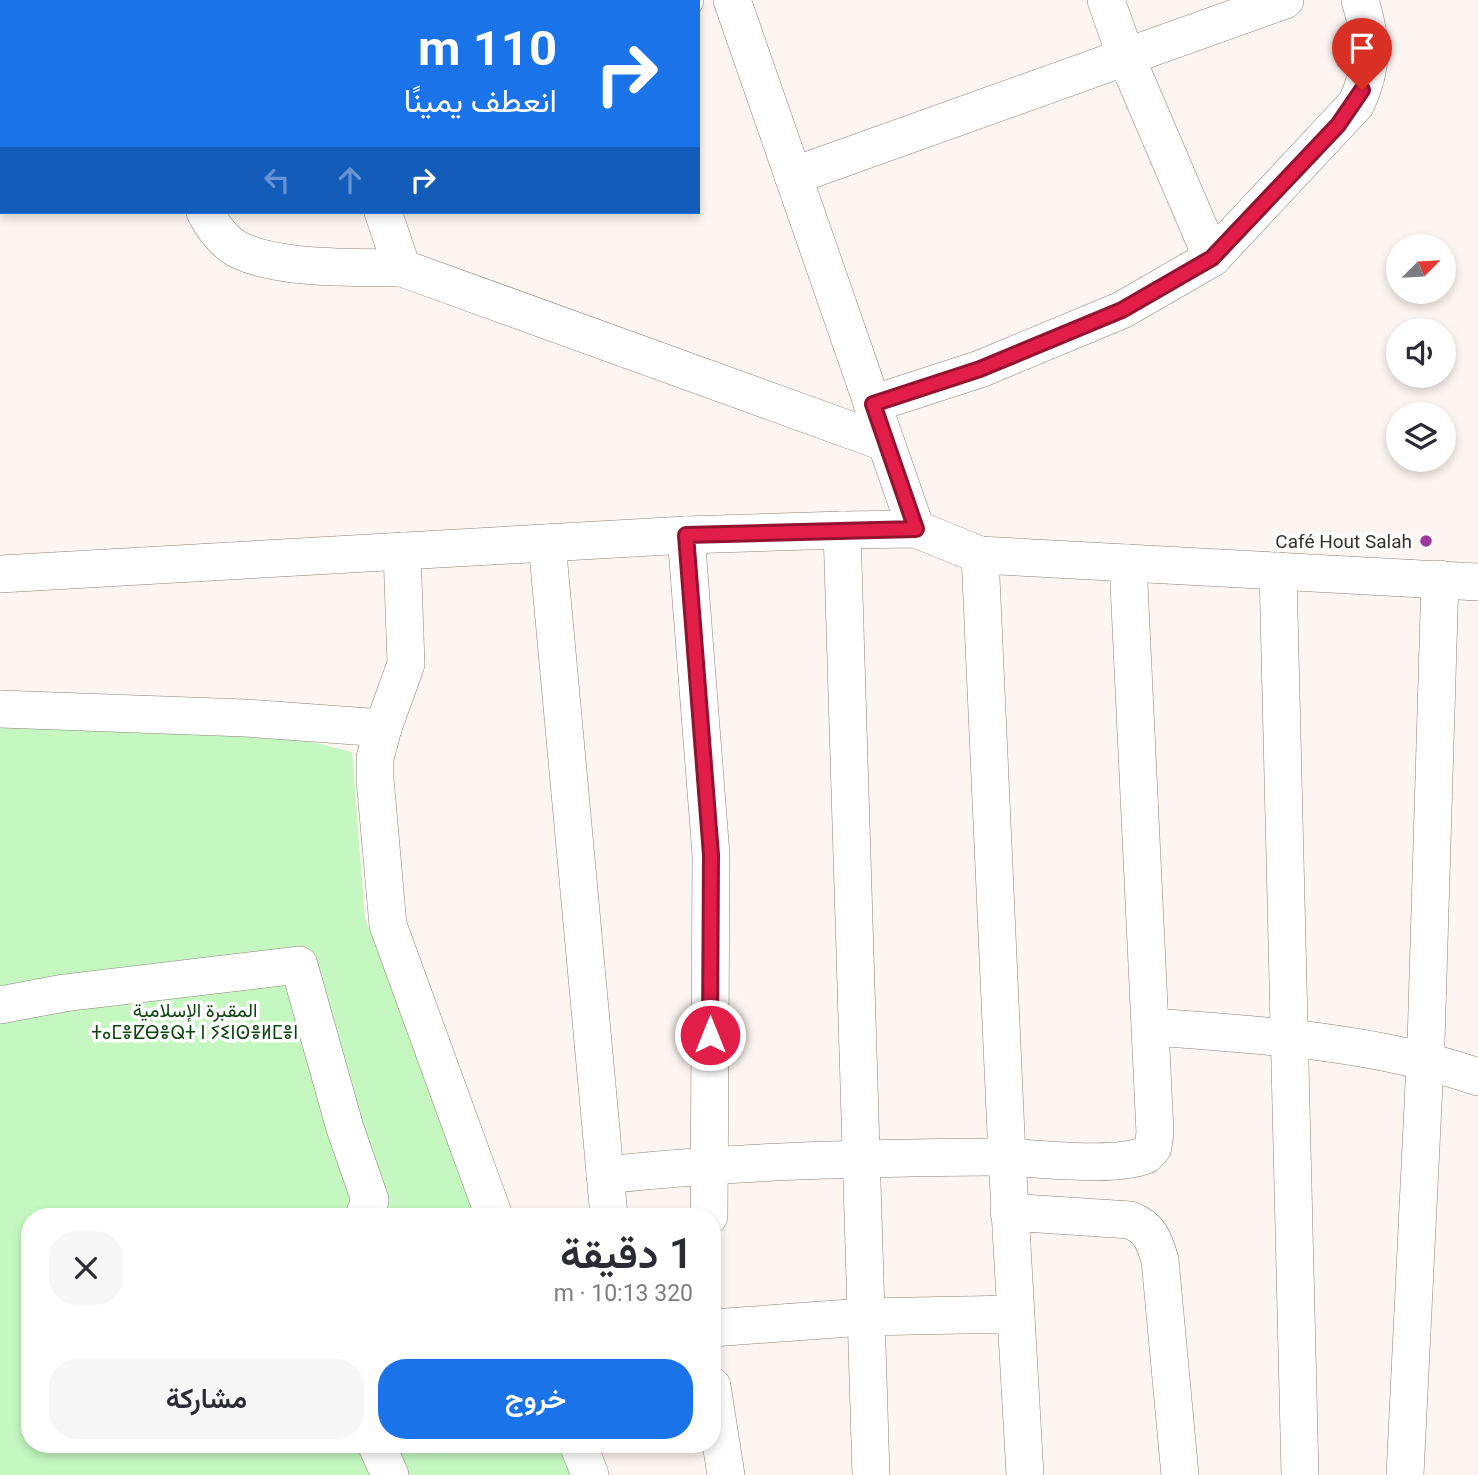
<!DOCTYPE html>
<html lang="ar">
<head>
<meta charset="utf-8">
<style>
  body { margin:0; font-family:Roboto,Vazirmatn,"Noto Sans Tifinagh",sans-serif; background:#f7f7f7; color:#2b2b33; direction:rtl; height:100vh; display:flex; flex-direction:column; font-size:26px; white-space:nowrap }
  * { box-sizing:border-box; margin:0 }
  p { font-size:23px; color:#7c7c81 }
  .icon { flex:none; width:38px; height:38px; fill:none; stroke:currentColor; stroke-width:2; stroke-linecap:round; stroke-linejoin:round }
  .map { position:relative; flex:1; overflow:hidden; direction:ltr }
  .side { position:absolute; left:21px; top:1208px; width:700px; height:245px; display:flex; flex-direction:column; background:#fff; border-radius:28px; box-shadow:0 4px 10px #0003; direction:rtl }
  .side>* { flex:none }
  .banner { position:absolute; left:0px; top:0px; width:700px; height:214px; box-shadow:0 4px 10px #0003; direction:rtl; background:#1a73e8; color:#fff; overflow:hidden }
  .needle { width:46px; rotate:66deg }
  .controls { position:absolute; left:1386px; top:234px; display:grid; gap:14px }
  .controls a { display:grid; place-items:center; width:70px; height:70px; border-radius:50%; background:#fff; box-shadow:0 4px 10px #0003; font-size:35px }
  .pin { position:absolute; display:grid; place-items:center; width:60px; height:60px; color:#fff; margin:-72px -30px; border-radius:50% 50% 50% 0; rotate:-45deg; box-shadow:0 0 7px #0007 }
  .pin .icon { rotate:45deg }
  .me { position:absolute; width:77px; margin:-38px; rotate:0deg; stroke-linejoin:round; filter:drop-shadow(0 0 5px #0008) }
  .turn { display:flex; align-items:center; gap:24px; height:147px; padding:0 28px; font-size:32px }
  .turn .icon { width:91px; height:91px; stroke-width:2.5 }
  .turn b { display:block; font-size:49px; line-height:60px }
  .lanes { display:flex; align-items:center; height:66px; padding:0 28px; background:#0003; justify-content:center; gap:35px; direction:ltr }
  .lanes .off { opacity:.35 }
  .round { display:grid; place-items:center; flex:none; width:74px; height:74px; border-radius:28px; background:#f7f7f7 }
  .headline { display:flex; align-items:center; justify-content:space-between; height:119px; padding:0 28px }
  h1 { font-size:42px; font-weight:600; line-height:52px }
  .action { display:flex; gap:14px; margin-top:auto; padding:14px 28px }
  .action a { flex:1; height:80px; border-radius:28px; background:#1a73e8; color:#fff; font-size:28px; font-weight:600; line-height:80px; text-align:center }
  .action a+a { background:#f7f7f7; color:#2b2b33 }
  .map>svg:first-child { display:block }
  .green { fill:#c4f8c0 }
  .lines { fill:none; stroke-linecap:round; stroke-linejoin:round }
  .minor-casing { stroke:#8c817a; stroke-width:38 }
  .minor { stroke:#fff; stroke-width:37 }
  .route-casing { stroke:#92132f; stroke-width:18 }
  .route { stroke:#e11d48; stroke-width:12 }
  .poi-dot { fill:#9e389d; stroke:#fff; stroke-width:2.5 }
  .labels { text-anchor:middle; stroke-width:7; stroke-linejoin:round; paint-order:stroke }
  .poi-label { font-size:19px; fill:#35302d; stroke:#fff; text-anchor:end }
  .park-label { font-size:19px; fill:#0b440d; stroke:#fff }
</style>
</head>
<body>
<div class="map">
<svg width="1478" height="1475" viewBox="0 0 1478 1475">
  <rect width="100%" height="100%" fill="#fdf5f1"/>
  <path class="green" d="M0,707l236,16 116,29 13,166 114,298h-449v228h536l12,31h-578z"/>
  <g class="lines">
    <defs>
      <g id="minor">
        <path d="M88,0l1,2"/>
        <path d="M311,0l1,2"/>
        <path d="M732,0l184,529"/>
        <path d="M1106,0l20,57 86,201"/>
        <path d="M680,2l5,-2"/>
        <path d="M793,176l492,-176"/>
        <path d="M205,212c8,15 20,32 36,39 42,19 115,16 161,17"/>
        <path d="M383,212l19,56 484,175"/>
        <path d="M872,404l108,-35 142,-59 90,-52 144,-154c18,-38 16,-64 4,-104"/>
        <path d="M842,530l29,945"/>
        <path d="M686,535l25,320 -2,361"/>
        <path d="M547,543l62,673"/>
        <path d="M980,555l27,602 18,318"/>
        <path d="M1278,571l22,904"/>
        <path d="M0,574l686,-39 156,-5 74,-1 64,26 498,27"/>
        <path d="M0,709l245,9 138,10 -8,30v21l13,146 106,291"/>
        <path d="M383,728l23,-64 -4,-113"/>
        <path d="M0,1005l64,-12 235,-28 46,163 25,72 -6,16"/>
        <path d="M1152,1027c110,8 221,14 326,50"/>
        <path d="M605,1175c129,-14 258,-17 388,-18 41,0 117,12 153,-2l7,-8 2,-14 -27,-570"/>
        <path d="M1009,1212l121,8c20,8 24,20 30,40l20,215"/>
        <path d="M712,1328l152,-11 150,-3"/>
        <path d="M712,1386l14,89"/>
        <path d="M376,1444l14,31"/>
        <path d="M578,1444l12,31"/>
        <path d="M1405,1475l21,-432 14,-464"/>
      </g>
    </defs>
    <use href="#minor" class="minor-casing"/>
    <use href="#minor" class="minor"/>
  </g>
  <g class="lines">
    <defs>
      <path id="route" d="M710,1035l1,-180 -25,-320 230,-6 -43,-125 107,-35 142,-59 90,-52 126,-133 24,-35"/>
    </defs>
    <use href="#route" class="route-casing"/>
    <use href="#route" class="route"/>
  </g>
  <circle class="poi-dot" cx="1426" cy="541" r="7"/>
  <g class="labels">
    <g class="poi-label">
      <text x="1412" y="548">Café Hout Salah</text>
    </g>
    <g class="park-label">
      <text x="195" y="1017">المقبرة الإسلامية<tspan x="195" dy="22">ⵜⴰⵎⴻⵇⴱⴻⵕⵜ ⵏ ⵢⵉⵏⵙⴻⵍⵎⴻⵏ</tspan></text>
    </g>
  </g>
</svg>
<div class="controls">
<a><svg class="needle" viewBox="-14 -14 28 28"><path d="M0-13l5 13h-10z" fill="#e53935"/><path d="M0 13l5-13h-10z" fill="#7c7c81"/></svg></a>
<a><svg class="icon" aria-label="sound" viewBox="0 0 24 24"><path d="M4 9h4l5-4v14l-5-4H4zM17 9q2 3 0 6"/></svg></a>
<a><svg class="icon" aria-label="layers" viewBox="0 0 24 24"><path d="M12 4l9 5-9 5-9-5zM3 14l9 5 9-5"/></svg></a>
</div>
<div class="pin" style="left:1362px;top:90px;background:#d93025"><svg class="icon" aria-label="arrive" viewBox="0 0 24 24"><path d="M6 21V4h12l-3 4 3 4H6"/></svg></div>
<svg class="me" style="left:710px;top:1035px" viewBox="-20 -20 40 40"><circle r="17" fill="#e11d48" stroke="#fff" stroke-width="3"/><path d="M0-11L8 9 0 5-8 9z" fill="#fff"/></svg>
<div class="banner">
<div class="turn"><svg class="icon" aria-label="right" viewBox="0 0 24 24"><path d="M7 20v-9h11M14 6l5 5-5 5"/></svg><div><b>110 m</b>انعطف يمينًا</div></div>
<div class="lanes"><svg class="icon off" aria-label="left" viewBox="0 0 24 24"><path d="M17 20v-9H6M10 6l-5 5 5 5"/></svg><svg class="icon off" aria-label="ahead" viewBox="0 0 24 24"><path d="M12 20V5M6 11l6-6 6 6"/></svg><svg class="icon" aria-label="right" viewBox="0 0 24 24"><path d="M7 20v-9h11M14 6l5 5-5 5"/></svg></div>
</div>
<section class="side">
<div class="headline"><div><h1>1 دقيقة</h1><p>320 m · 10:13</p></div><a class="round"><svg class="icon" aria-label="close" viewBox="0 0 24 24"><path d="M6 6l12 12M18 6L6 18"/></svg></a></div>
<div class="action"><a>خروج</a><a>مشاركة</a></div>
</section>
</div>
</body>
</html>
